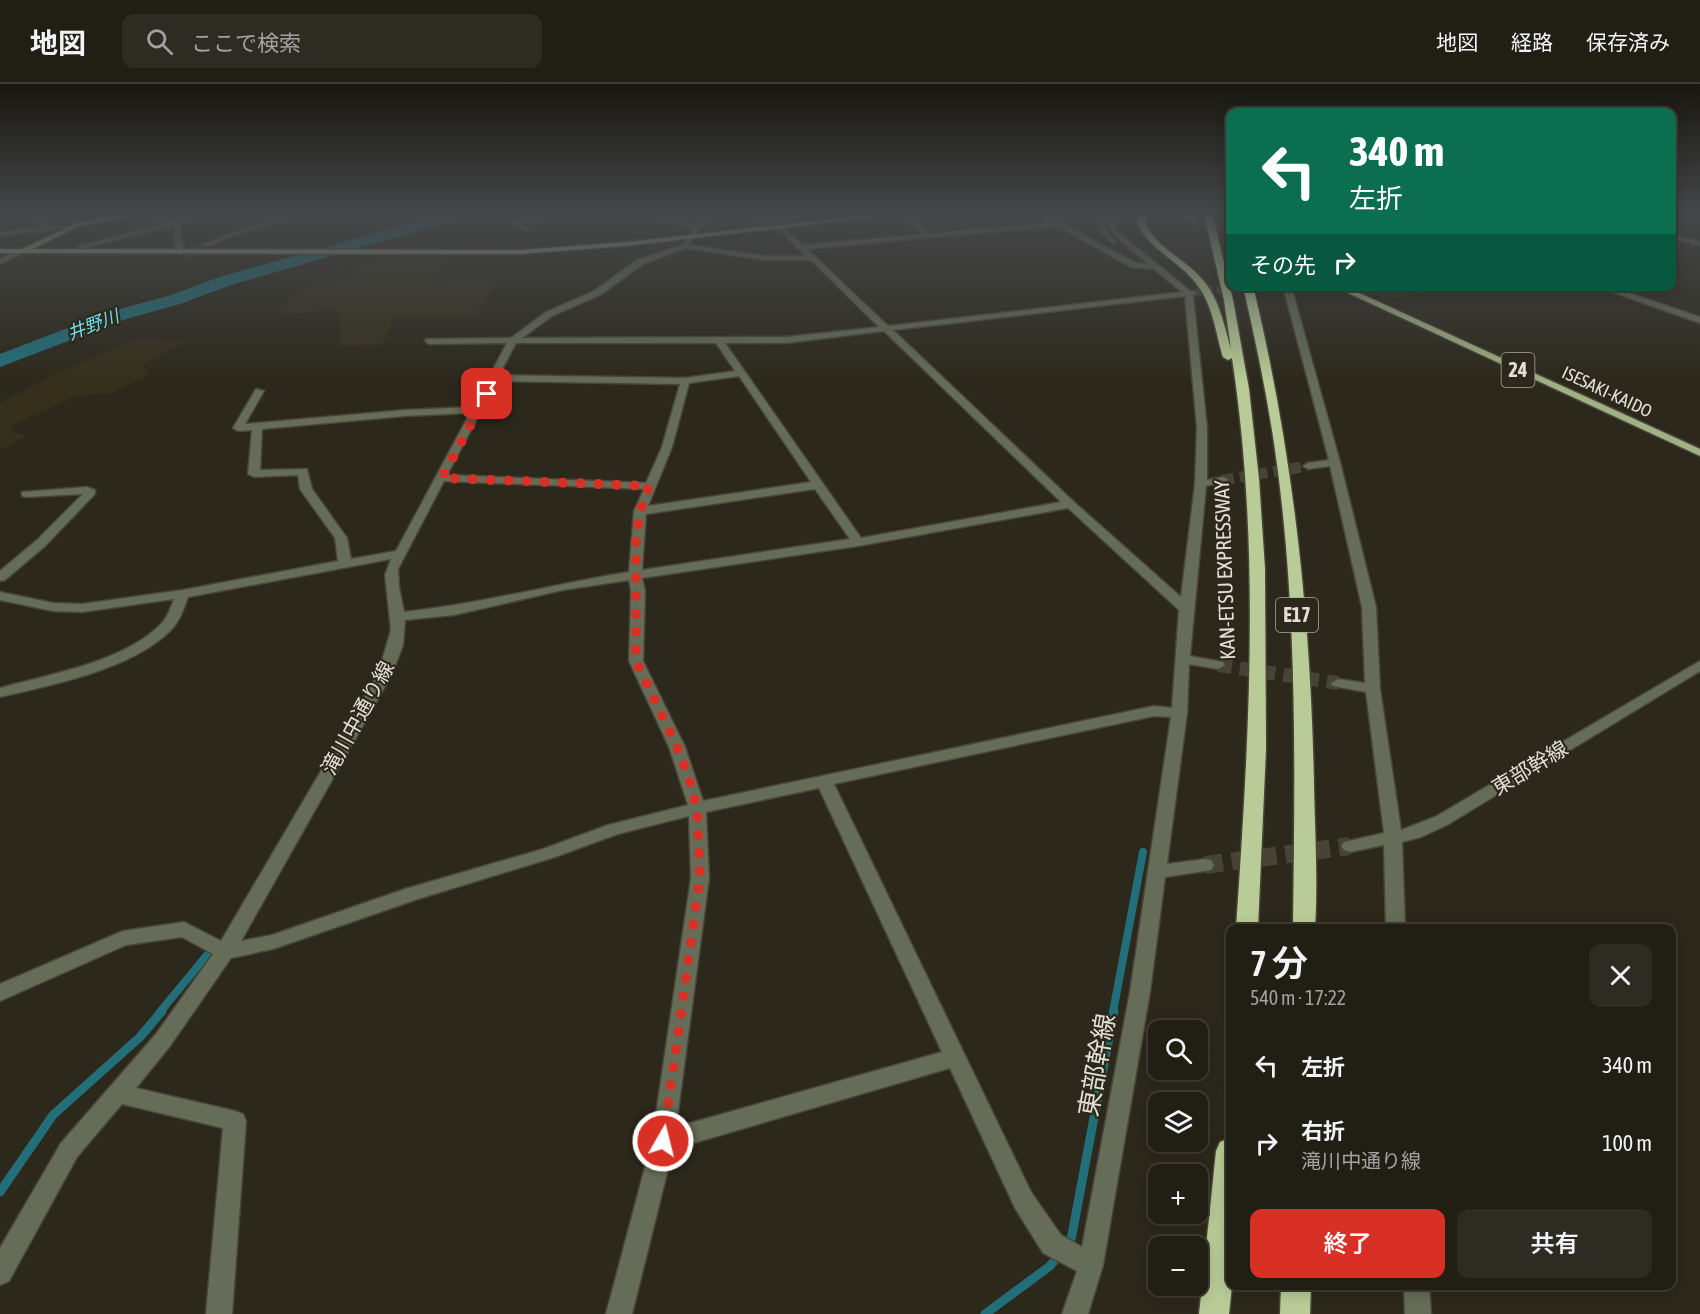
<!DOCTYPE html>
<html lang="ja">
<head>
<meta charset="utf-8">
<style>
  body { margin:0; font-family:"Asap Condensed","Noto Sans JP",sans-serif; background:#2d2b22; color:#f1f3f6; height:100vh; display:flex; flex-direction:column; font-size:22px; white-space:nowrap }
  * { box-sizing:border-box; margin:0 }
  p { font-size:20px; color:#a2a2a0 }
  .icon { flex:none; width:33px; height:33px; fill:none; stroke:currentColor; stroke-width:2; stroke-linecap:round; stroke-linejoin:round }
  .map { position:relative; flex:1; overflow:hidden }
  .sheet { position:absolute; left:1226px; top:840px; width:450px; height:366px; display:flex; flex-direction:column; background:#211e14; border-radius:12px; box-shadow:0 3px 15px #0003,0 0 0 2px #3e3c34 }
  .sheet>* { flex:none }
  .hud { position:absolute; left:1226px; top:24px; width:450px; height:183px; border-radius:12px; box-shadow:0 3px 15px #0003,0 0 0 2px #3e3c34; background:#0b6e4f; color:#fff; overflow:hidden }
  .controls { position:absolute; left:1148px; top:936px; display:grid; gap:12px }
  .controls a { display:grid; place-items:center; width:60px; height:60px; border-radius:12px; background:#211e14; box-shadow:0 3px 15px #0003,0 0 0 2px #3e3c34; font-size:30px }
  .pin { position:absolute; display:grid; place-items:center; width:51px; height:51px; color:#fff; margin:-26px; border-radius:12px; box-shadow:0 3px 9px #0006 }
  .me { position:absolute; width:66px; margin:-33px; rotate:8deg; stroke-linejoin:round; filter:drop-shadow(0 0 4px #0008) }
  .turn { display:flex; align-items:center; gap:21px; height:126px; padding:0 24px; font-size:27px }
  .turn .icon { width:78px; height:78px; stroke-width:2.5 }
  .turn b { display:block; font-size:42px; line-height:51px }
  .then { display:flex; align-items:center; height:57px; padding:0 24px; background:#0003; gap:12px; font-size:22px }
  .round { display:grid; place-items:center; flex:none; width:63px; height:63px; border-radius:12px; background:#2d2b22 }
  .summary { display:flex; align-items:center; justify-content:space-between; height:102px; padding:0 24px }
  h1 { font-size:36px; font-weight:600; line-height:45px }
  .cta { display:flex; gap:12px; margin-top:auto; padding:12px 24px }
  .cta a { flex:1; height:69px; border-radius:12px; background:#d93025; color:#fff; font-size:24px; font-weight:600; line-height:69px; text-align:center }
  .cta a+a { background:#2d2b22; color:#f1f3f6 }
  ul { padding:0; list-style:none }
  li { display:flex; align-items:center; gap:18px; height:78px; padding:0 24px }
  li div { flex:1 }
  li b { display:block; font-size:22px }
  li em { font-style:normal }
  header { display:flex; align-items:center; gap:36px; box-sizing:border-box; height:84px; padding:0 30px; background:#211e14; border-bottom:2px solid #3e3c34 }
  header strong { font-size:28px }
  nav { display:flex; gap:33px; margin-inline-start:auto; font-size:21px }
  .search { width:420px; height:54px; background:#2d2b22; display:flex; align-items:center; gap:15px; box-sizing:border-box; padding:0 21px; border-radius:12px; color:#a2a2a0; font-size:22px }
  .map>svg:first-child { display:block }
  .built { fill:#352f1c }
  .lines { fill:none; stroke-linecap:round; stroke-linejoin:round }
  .stream-far1 { stroke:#226f79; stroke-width:8 }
  .stream { stroke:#226f79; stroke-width:9 }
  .river { fill:#226f79; fill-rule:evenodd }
  .minor-tunnel-far3 { stroke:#474337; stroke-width:8; stroke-dasharray:8 4; stroke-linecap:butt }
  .minor-tunnel-far2 { stroke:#474337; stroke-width:11; stroke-dasharray:11 6; stroke-linecap:butt }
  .minor-tunnel-far1 { stroke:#474337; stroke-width:14; stroke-dasharray:14 8; stroke-linecap:butt }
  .minor-tunnel { stroke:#474337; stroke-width:18; stroke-dasharray:18 9; stroke-linecap:butt }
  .major-tunnel { stroke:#474337; stroke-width:8; stroke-dasharray:8 4; stroke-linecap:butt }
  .minor-casing { stroke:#494539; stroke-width:3 }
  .major-casing { stroke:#494539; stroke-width:3 }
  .highway-casing { stroke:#494539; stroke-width:3 }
  .minor { fill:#656c57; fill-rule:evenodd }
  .major { fill:#a1b185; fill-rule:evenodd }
  .highway { fill:#b9cc97; fill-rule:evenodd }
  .route { stroke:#d93025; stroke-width:10; stroke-dasharray:0 18 }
  .labels { text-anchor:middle; stroke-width:4.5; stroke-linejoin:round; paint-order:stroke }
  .far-water-label { font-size:18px; font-style:italic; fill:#6edeee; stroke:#2c281b }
  .far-street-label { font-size:18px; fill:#e2dfd7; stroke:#2c281b }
  .shield { fill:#2c281b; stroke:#aba89f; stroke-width:1.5 }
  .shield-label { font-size:20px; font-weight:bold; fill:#e2dfd7 }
  .street-label { font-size:21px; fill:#e2dfd7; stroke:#2c281b }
  .near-street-label { font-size:26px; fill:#e2dfd7; stroke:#2c281b }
</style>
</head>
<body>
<header>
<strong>地図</strong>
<div class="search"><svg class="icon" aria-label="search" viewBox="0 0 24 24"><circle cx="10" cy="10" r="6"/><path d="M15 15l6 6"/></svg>ここで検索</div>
<nav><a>地図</a><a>経路</a><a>保存済み</a></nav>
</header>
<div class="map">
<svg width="1700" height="1230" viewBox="0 0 1700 1230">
  <rect width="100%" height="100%" fill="#2c281b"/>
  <g class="built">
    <path d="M384,173h62l-13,23 3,4 7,-3 54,-1 -21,37 -82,1 -11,27 -43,1v-32l-6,1 -1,-5 -49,5 -8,-6 29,-20 51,-15 -14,-3z"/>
    <path d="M1357,203h104l-77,12z"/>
    <path d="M136,255l49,3 -43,23 7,9 -38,19 -36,3 -64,30 1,7 17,2 -29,15v-47l53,-28z"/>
  </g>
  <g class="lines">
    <g class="stream-far1">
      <path d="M160,928l47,-57"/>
      <path d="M1113,928l30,-160"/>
    </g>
    <g class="stream">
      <path d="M0,1108l53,-77 87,-78 22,-26"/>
      <path d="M1067,1161l4,-5 43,-229"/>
      <path d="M985,1230l65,-48 10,-13"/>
    </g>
    <path class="river" d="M447,129h24l-2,3 -238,69 -51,19 -54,15 -126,48v-13l112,-43 56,-15 51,-19z"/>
    <g class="minor-tunnel-far3">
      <path d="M185,171l22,-10"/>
      <path d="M1193,209l58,-7"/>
    </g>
    <path class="minor-tunnel-far2" d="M1223,396l85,-14"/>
    <path class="minor-tunnel-far1" d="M1218,581l120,18"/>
    <path class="minor-tunnel" d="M1205,781l145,-19"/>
    <path class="major-tunnel" d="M1192,135l38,17"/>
    <defs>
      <g id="minor">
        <path d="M21,129c13,0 20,9 32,13 6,2 12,-2 18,1l-71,9v-4l46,-5z"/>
        <path d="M136,129l38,8 29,-8h11l-32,10 -2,13 4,12 -4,2 -4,-2 -2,-12 2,-11h-2l-93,24 -4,-2 89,-24 -29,-8z"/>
        <path d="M297,129h10l-75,23 -23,10 -6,-1 25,-11z"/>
        <path d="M551,129h13l-45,11 10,5 -2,3 -17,-9z"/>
        <path d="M600,129h8l-3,2z"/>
        <path d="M635,129h12l50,12 14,-12h7l-18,15 -11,17 77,11h40l-28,-28 2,-3 23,20 120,-11 -29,-21h8l29,20 120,-10 -16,-10h8l93,50 12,1 -35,-30 -5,-10 8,-11h6l-8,11 4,8 72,59 7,2 -4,2 14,133v52l16,-3 6,3 -23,6 -16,170 33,6 2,3 -7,4 -29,-5 -2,49 -20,151 38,-5 6,1 3,5 -3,5 -6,1 -40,6 -15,115 -47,273 -15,49h-26l15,-43 -34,-18 -28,-45 -65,-140 -277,81 -41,165h-26l46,-173 39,-263 -2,-62 -71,18 -63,23 -137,42 -145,50 -42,9 -61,88 -34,42 99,23 8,3 3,7 -14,193h-26l17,-186 -101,-24 -45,53 -68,124 -9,4v-37l61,-105 95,-109 57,-80 -31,-17 -56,8 -126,56v-17l123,-53 61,-9 37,19 157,-267 13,-44 -6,-55 6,-16 -203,38c-4,11 -8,24 -17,33 -38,39 -119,55 -171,67v-9c50,-14 124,-26 161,-64 7,-7 10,-17 13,-25l-92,13 -29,-1 -53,-11v-8l53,11 29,1 101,-14 155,-29 -3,-23 -35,-49 -2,-14 -44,2 -6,-3 4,-44 -14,1 -5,-3 23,-39 8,2 -19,33 160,-14 68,-3 34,-64 -78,1 -4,-3 1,-2 85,-1 35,-26 48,-21 43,-31 46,-15 11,-17zM1057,142l74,41 23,2 28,23 -294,34 -81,-77zM686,164l80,12h45l68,67 -93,10 -264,1 30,-22 48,-21 43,-31zM1185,212l12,132 -2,56 -14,113 -107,-95 -181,-172zM884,247l177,171 -200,36 -136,-195h61zM516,259h200l19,28 -50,7 -186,-3zM739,292l72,106 -163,24 24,-59 17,-64zM497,297l183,3 -18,63 -16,36 -199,-8 33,-62 4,-3 -2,-2zM470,329l-74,138 -45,8 -4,-21 -35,-49 -5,-20 -47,1 2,-41 143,-13zM444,397l200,8 -10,22 -5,61c-75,12 -149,32 -225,40l-5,-25 -1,-18zM815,405l35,50 -208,31 4,-56zM1068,424l111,102 -7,98 -18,-2 -451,95 -18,-54 -42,-86 2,-70 -3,-13 216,-32zM629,496l2,11 -2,70 40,86 19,58 -80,20 -65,24 -138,40 -133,46 -31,6 151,-267 11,-29 2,-25 49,-5 109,-25zM1154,632l17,1 -41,275 -48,255 -21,-12 -30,-43 -197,-408zM819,704l123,264 -266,75 33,-249 -3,-66z"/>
        <path d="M727,129l44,5 38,-5 -38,9z"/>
        <path d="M1097,129h6l-3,4 5,12 11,14h-4l-13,-13 -5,-13z"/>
        <path d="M1671,150l29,8v4l-29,-8z"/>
        <path d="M20,165l7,2 -27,13v-5z"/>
        <path d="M1283,202h8l49,176 36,145 4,82 21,141 34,-13 265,-156v10l-253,154 -26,12 -19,5 3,86h-19l-2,-83 -34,7 -6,-2 -3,-4 3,-4 40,-9 -18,-141 -33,-6 -2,-3 7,-4 27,4 -3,-76 -32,-141 -22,3 -5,-3 5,-3 21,-3z"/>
        <path d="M1595,202h13l92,31v6z"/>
        <path d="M87,403l8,3v4l-50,52 -40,34 -5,1v-10l37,-31 46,-46 -57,3 -4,-1v-4z"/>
        <path d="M1404,1202h25l2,28h-26z"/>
      </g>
      <g id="major">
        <path d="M131,129h15l-66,13 -47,23 487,1 106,-8 263,-29h22l-285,33 -106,8 -520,-1v-4h22l54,-26z"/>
        <path d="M1176,129h9l10,6 -5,1z"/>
        <path d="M1333,202h11l356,163v7z"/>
      </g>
      <g id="highway">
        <path d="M1139,129h8l-2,10c12,25 38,35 56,55 18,19 23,47 30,71l-7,-49 -20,-87h8l21,87 16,89 10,90 6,90 1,180 -8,179h-22c13,-189 25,-381 -4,-570l-4,2 -5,-3c-7,-23 -10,-51 -25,-71 -17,-25 -47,-34 -61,-63z"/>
        <path d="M1224,129h6v10l-4,-2z"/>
        <path d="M1243,202h10c40,165 58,332 61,501 1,47 4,95 1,141h-22c2,-162 5,-325 -19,-485 -8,-53 -19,-105 -31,-157z"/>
        <path d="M1230,1054l2,148 -3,28h-30l17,-163 4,-9z"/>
        <path d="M1281,1202h30l-1,28h-30z"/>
      </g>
    </defs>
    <use href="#minor" class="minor-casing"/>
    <use href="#major" class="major-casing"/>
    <use href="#highway" class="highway-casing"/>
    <use href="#minor" class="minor"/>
    <use href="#major" class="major"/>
    <use href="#highway" class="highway"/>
  </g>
  <linearGradient id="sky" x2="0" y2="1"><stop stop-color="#18160f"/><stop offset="0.43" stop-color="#45484a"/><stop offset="1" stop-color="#45484a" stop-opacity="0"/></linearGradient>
  <rect width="1700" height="301" fill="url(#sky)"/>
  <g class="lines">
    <path class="route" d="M487,310l-45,84 207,8 -9,25 -4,29v121l41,86 11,28 9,33 3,70 -37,263"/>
  </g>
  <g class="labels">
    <g class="far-water-label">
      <text transform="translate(93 241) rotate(-21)" y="6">井野川</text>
    </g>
    <g class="far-street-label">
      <text transform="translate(1607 308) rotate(25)" y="6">ISESAKI-KAIDO</text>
    </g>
    <g class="shield">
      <rect x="1501.5" y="269" width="33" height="34" rx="4.5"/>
      <rect x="1276" y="514" width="42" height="34" rx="4.5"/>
    </g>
    <g class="shield-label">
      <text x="1518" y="293">24</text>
      <text x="1297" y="538">E17</text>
    </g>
    <g class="street-label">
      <text transform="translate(1225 486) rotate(-92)" y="7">KAN-ETSU EXPRESSWAY</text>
      <text transform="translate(358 634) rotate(-61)" y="7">滝川中通り線</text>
      <text transform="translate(1530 684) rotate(-31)" y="7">東部幹線</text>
    </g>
    <g class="near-street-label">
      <text transform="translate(1097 981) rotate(-80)" y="9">東部幹線</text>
    </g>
  </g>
</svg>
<div class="controls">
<a><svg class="icon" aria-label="search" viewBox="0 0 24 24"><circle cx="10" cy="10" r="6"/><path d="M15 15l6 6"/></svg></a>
<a><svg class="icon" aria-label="layers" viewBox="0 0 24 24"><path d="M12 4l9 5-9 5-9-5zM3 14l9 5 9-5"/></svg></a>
<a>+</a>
<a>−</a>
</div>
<div class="pin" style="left:487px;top:310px;background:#d93025"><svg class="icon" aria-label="arrive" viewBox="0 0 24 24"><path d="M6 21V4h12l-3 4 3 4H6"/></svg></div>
<svg class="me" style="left:663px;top:1057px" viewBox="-20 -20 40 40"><circle r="17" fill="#d93025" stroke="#fff" stroke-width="3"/><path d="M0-11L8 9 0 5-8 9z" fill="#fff"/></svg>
<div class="hud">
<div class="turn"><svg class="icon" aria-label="left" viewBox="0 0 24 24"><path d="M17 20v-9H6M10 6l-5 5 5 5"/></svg><div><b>340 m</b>左折</div></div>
<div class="then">その先<svg class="icon" aria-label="right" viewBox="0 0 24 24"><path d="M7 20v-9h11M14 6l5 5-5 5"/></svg></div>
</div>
<section class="sheet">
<div class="summary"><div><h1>7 分</h1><p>540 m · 17:22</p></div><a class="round"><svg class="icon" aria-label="close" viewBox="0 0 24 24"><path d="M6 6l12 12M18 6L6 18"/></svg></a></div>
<ul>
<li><svg class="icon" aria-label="left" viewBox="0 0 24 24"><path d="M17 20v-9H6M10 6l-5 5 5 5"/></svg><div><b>左折</b></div><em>340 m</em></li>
<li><svg class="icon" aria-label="right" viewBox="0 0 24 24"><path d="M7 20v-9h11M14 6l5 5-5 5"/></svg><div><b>右折</b><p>滝川中通り線</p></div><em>100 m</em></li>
</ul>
<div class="cta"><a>終了</a><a>共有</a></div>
</section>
</div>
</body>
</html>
